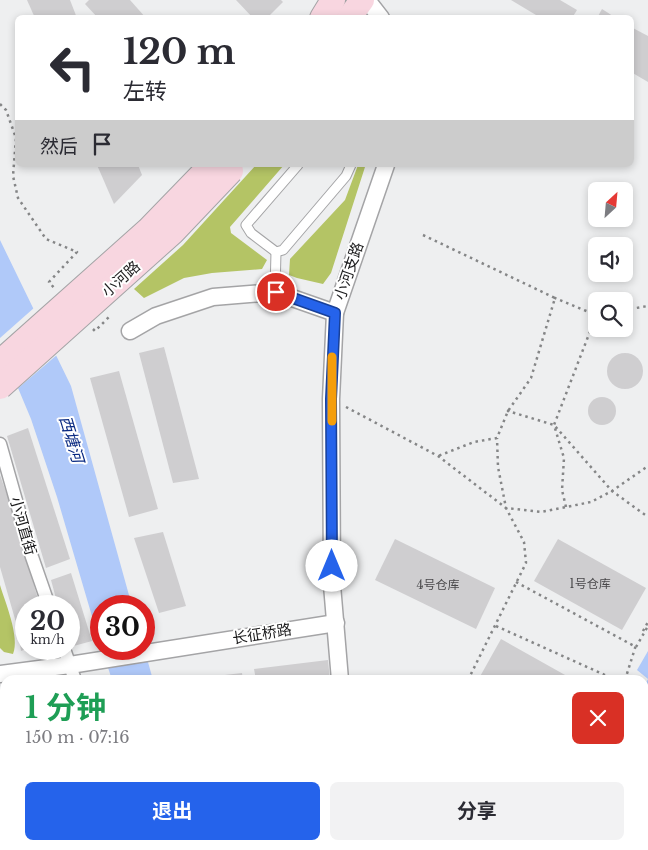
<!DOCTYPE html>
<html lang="zh">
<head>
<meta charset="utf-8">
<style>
  body { margin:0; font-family:"Libre Baskerville","Noto Sans SC",serif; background:#f2f2f3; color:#2b2b33; height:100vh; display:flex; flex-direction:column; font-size:19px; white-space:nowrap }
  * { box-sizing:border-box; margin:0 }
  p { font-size:16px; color:#7c7c81 }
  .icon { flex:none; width:28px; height:28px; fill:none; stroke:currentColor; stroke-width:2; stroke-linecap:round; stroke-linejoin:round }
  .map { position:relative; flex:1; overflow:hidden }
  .sheet { position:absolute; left:0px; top:675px; width:649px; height:175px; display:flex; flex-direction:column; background:#fff; border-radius:15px 15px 0 0; box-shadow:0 2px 8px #0003 }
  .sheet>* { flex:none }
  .hud { position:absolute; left:15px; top:15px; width:619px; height:152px; border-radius:8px; box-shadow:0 2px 8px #0003; background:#fff; color:#2b2b33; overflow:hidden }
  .needle { width:32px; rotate:26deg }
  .buttons { position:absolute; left:588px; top:182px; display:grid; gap:10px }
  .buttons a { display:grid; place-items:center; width:45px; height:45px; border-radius:8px; background:#fff; box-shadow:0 2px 8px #0003; font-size:25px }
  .speed { position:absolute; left:15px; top:595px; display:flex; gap:10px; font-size:25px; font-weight:700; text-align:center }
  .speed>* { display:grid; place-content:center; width:65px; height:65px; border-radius:50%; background:#fff; box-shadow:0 2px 8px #0003; line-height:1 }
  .speed small { font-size:12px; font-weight:400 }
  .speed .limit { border:8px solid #d22; background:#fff; color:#111 }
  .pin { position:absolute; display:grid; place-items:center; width:42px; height:42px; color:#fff; margin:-21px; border:2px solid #fff; border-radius:50%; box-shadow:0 1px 5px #0007 }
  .me { position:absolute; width:55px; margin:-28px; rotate:0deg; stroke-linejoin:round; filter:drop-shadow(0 0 4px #0008) }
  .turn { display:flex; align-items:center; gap:18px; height:105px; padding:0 25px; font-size:22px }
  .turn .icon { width:65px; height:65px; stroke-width:2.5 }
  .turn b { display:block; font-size:35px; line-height:42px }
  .then { display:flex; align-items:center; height:48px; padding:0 25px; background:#0003; gap:10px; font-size:19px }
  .round { display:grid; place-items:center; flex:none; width:52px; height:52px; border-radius:8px; background:#f2f2f3 }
  .headline { display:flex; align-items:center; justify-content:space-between; height:85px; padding:0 25px }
  h1 { font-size:30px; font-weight:700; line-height:38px; color:#1e9e55 }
  .cta { display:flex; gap:10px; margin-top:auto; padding:10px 25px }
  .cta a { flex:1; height:58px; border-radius:8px; background:#2563eb; color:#fff; font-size:20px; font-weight:700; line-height:58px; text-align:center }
  .cta a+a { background:#f2f2f3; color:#2b2b33 }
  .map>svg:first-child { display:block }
  .forest { fill:#b4c465 }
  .water { fill:#b0c9f9 }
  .pier { fill:#eeeff0 }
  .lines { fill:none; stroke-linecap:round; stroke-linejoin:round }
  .ferry { stroke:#0a2a82; stroke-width:1; stroke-dasharray:6 5; stroke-linecap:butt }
  .building { fill:#cfced0 }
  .service-casing { stroke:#a4a4a6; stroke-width:11 }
  .pedestrian-casing { stroke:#a4a4a6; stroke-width:15 }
  .minor-casing { stroke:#a4a4a6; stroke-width:19 }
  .secondary-casing { stroke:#a4a4a6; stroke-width:26 }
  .path { stroke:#858687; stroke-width:2.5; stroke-dasharray:2.5 4; stroke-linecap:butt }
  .service { stroke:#fff; stroke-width:9 }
  .pedestrian { stroke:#fff; stroke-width:12 }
  .minor { stroke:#fff; stroke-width:16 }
  .secondary { stroke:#f8d6e0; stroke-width:24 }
  .secondary-bridge-casing { stroke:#a4a4a6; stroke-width:26; stroke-linecap:butt }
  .secondary-bridge { stroke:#f8d6e0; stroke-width:24 }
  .route-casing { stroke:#184099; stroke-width:12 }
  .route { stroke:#2563eb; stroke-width:9 }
  .slow { stroke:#f59e0b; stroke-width:9 }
  .labels { text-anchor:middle; stroke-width:4; stroke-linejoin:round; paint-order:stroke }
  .number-label { font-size:12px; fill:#49484a }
  .street-label { font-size:15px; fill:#1c1c1d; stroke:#fff }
  .water-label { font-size:16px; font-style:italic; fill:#0a2a82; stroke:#fff }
</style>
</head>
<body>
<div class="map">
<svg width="648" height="850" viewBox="0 0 648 850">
  <rect width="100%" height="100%" fill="#eeeff0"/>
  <g class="forest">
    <path d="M256,165h28l-54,62 1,6 36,27 -5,9 -50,4 -28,5 -40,20 -10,-9 49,-44z"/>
    <path d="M358,165l7,2 -34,106 -8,11 -26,-6 -8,-3 1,-16 55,-59z"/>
    <path d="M0,585c5,17 20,52 13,69l-9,-2 -4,-4z"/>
    <path d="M5,689v51h-5v-50z"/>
  </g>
  <g class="water">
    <path d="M0,240l71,146 61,220h-31v41l-44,-150 -26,-78 -31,-74z"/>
    <path d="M144,648l9,32h-41l-10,-31z"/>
    <path d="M648,651v199h-106l3,-5h99v-158l4,-8 -11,-9z"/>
  </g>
  <path class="pier" d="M35,307l23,47 -42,36 -16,-39v-13z"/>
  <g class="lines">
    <g class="ferry">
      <path d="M644,845l4,-8"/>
      <path d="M641,850l2,-4"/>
    </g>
  </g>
  <g class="building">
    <path d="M27,0h43l7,18h-42z"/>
    <path d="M89,0h41l16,18h-48l-13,-14z"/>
    <path d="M236,0h45l2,2 -16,16h-14z"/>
    <path d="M511,0h49l17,10 -5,8h-31z"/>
    <path d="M602,9l14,9h-19z"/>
    <path d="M631,27l17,9v46l-17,-10z"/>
    <path d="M97,165h41l4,10 -28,29z"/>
    <path d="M164,347l35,132 -26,4 -34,-130z"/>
    <circle cx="625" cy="371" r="18"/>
    <path d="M119,371l39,138 -29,8 -39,-139z"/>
    <circle cx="602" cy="411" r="14"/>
    <path d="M28,428l42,131 -24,9 -39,-132z"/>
    <path d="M0,475l11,31 29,100h-14v43l-5,2 -4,-25 -17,-59z"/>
    <path d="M163,532l23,74 -27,7 -25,-75z"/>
    <path d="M395,539l100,49 -19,41 -101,-49z"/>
    <path d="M558,539l88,49 -24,42 -88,-49z"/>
    <path d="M71,573l21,68 -22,6 -1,-41h-11l-7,-26z"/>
    <path d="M501,639l73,41h-96z"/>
    <path d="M328,660l2,20h-74l-2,-11z"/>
    <path d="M242,673l1,7h-26l-1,-4z"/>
    <path d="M8,845h102l1,5h-103z"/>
    <path d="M142,845h17l2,5h-24l-1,-3z"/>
    <path d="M223,845h21l1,5h-20z"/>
    <rect x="278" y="845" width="21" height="5"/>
    <path d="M305,845h47l1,4 -47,1z"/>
  </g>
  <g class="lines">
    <defs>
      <g id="service">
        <path d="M298,165l-52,60 5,8 25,19 7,-2 63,-74 5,-11"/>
        <path d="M275,292l1,-40"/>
        <path d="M0,749h5"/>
        <path d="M0,839h5"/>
      </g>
      <g id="pedestrian">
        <path d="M0,444l32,113 17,49"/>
        <path d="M64,649l11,31"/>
        <path d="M130,845l1,5"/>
      </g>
      <g id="minor">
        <path d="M367,0l14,18"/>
        <path d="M130,331l26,-15 57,-19 62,-5 60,21"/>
        <path d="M0,674l70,-9 266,-42"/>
        <path d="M340,680l-8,-95 -1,-186 4,-86 51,-148"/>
        <path d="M357,845l1,5"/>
      </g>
      <g id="secondary">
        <path d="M322,18l11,-18"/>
        <path d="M349,18l13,-18"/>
      </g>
    </defs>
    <use href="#service" class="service-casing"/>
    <use href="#pedestrian" class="pedestrian-casing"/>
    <use href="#minor" class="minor-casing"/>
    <use href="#secondary" class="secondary-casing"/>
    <g class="path">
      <path d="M0,104l6,6 10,28 -3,38 5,22 28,41 31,13 -28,30 6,7"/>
      <path d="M423,235l132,63 -24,80 -23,33 -11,27 -23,4 -36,14"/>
      <path d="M555,299v-1l41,17"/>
      <path d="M624,310l24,-4"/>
      <path d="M93,329l2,2 14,-14"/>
      <path d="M346,407l92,49 68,52 35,4 50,-10 21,-11 36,-25"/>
      <path d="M509,410l-1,1 46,14 58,66 36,26"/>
      <path d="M566,507l-4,-17 2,-32 -10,-33 42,-109"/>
      <path d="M516,582l120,65 12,-21"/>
      <path d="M496,626l120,54"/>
      <path d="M643,631l5,-9"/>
      <path d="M468,680l58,-117 -2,-21 -18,-34 -8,-41 -1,-29"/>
      <path d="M625,680l11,-35"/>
      <path d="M534,850l4,-5"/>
    </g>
    <use href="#service" class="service"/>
    <use href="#pedestrian" class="pedestrian"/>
    <use href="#minor" class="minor"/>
    <use href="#secondary" class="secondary"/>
    <defs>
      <g id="secondary-bridge">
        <path d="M0,362l148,-132 63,-65"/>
        <path d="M0,387l173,-155 58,-61"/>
      </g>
    </defs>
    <use href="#secondary-bridge" class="secondary-bridge-casing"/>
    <use href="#secondary-bridge" class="secondary-bridge"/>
  </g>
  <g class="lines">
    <defs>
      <path id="route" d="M276,292l59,21 -4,86 1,167"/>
    </defs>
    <use href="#route" class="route-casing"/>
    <use href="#route" class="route"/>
    <path class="slow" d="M332,421v-64"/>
  </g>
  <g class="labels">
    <g class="number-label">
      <text x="590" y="588">1号仓库</text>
      <text x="438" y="589">4号仓库</text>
    </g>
    <g class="street-label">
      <text transform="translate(349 271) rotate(-71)" y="5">小河支路</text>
      <text transform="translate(121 279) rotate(-42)" y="5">小河路</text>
      <text transform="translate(23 526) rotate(74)" y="5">小河直街</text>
      <text transform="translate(262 634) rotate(-9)" y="5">长征桥路</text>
    </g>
    <g class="water-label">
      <text transform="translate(72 439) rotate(73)" y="6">西塘河</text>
    </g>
  </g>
</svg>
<div class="buttons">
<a><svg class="needle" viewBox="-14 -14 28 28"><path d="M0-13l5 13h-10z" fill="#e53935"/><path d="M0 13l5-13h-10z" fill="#7c7c81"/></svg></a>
<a><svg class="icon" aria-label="sound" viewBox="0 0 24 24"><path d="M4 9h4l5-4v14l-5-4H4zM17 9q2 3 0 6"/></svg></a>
<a><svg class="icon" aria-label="search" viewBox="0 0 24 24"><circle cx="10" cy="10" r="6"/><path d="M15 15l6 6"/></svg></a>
</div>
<div class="speed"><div>20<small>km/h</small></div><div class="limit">30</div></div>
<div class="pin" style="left:276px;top:292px;background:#d93025"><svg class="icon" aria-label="arrive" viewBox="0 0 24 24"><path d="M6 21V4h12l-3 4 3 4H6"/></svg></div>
<svg class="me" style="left:332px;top:566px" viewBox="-20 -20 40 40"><circle r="19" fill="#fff"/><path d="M0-13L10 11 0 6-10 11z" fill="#2563eb"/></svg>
<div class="hud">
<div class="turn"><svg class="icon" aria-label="left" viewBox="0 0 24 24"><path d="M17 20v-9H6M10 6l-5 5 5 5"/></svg><div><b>120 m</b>左转</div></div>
<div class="then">然后<svg class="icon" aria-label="arrive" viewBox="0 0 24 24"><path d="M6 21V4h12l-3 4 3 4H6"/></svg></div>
</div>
<section class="sheet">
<div class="headline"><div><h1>1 分钟</h1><p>150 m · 07:16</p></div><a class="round" style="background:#d93025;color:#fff"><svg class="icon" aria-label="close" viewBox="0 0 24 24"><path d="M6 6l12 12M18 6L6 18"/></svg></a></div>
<div class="cta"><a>退出</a><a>分享</a></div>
</section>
</div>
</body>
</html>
